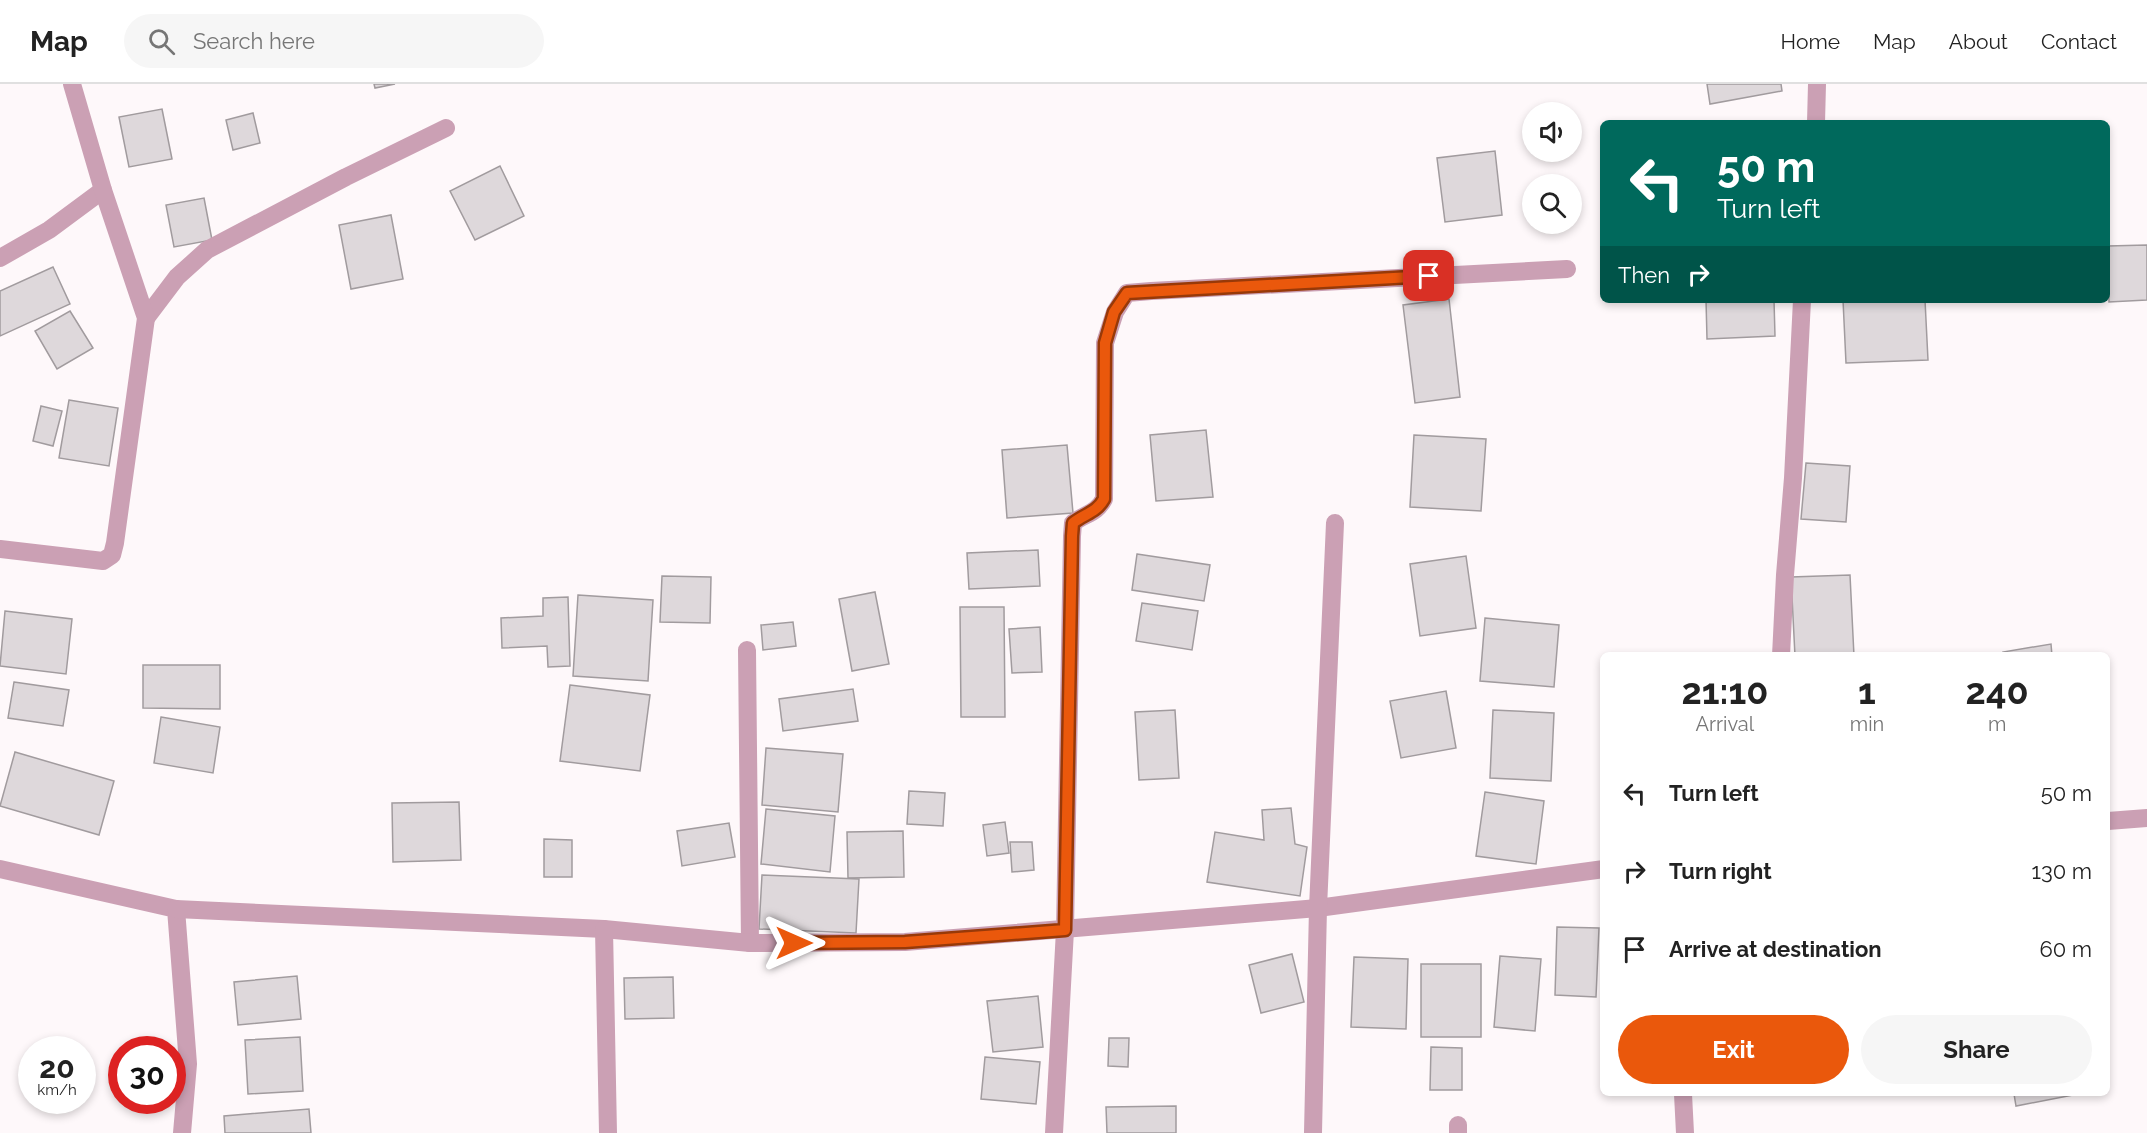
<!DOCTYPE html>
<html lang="en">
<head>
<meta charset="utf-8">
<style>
  body { margin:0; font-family:Raleway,sans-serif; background:#f6f6f6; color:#222; height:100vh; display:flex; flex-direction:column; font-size:22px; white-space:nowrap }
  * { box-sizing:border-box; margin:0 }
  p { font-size:20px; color:#767676 }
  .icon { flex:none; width:33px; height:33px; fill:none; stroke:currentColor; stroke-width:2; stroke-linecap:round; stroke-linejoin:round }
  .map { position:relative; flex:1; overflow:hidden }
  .details { position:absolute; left:1600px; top:568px; width:510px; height:444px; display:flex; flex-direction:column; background:#fff; border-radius:9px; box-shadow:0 3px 9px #0003 }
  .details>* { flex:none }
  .hud { position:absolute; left:1600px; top:36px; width:510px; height:183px; border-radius:9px; box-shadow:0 3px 9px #0003; background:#00695c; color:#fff; overflow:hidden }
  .controls { position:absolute; left:1522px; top:18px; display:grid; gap:12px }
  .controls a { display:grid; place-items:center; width:60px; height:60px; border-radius:50%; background:#fff; box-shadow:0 3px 9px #0003; font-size:30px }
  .speed { position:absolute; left:18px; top:952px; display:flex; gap:12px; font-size:30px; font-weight:700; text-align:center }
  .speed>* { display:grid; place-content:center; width:78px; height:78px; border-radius:50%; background:#fff; box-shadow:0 3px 9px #0003; line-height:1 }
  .speed small { font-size:15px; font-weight:400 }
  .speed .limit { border:9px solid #d22; background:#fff; color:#111 }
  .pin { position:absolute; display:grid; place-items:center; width:51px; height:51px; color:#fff; margin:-26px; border-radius:12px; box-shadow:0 3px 9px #0006 }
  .me { position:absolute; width:66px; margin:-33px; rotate:90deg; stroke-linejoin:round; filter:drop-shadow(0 0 4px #0008) }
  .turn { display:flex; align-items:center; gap:21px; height:126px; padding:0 18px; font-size:27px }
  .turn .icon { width:78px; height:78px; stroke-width:2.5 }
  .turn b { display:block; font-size:42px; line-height:51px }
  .then { display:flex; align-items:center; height:57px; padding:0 18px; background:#0003; gap:12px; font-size:22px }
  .eta { display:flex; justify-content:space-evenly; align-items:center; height:102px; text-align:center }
  .eta b { font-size:36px; font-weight:700; line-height:42px }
  .primary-button { display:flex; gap:12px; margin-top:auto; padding:12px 18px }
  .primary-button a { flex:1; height:69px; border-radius:36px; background:#ea580c; color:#fff; font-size:24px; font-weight:700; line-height:69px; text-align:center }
  .primary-button a+a { background:#f6f6f6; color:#222 }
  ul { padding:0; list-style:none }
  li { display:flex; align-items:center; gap:18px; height:78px; padding:0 18px }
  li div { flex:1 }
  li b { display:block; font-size:22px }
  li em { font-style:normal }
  header { display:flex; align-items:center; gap:36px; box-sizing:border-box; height:84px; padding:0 30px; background:#fff; border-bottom:2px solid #e0e0e0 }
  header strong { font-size:28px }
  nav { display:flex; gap:33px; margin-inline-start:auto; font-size:21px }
  .search { width:420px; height:54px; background:#f6f6f6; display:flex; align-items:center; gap:15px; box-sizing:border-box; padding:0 21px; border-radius:33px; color:#767676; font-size:22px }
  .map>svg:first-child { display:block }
  .building { fill:#ded8db; stroke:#a19b9e; stroke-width:1.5 }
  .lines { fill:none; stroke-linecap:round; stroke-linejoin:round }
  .minor { stroke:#cba0b4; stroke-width:18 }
  .route-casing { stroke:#983908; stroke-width:15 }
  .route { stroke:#ea580c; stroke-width:10 }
</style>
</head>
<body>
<header>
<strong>Map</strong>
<div class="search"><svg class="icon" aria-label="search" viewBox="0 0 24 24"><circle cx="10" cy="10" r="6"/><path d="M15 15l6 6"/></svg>Search here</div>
<nav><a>Home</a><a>Map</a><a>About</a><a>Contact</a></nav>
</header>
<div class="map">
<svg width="2147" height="1049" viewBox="0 0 2147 1049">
  <rect width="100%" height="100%" fill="#fef8fa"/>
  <g class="building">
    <path d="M374,0h21l-20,4z"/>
    <path d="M1707,0h74l1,7 -72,13z"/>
    <path d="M162,25l10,50 -43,8 -10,-50z"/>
    <path d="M253,29l7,30 -27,7 -7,-30z"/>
    <path d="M1495,67l7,64 -57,7 -8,-64z"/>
    <path d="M500,82l24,50 -49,24 -25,-49z"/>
    <path d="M204,114l8,42 -38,7 -8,-42z"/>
    <path d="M391,131l12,64 -52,10 -12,-64z"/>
    <path d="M2147,161v55l-38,2 -1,-56z"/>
    <path d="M53,183l17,37 -70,32v-45z"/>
    <path d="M1449,215l11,98 -45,6 -12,-98z"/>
    <path d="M1706,216h68l1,36 -68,3z"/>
    <path d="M1843,216h82l3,60 -82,3z"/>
    <path d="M70,227l23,37 -36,21 -22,-38z"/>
    <path d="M69,316l49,8 -9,58 -50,-8z"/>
    <path d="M41,322l21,5 -9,35 -20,-5z"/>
    <path d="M1206,346l7,67 -57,4 -6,-66z"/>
    <path d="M1414,351l72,4 -5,72 -71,-4z"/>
    <path d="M1067,361l6,68 -66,5 -5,-68z"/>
    <path d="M1806,379l44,3 -4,56 -45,-3z"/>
    <path d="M1038,466l2,36 -71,3 -2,-36z"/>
    <path d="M1137,470l73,11 -6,36 -72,-11z"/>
    <path d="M1466,472l10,72 -56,8 -10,-72z"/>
    <path d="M1850,491l4,81h-59l-4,-79z"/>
    <path d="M662,492l49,1 -1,46 -50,-1z"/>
    <path d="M875,508l14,72 -37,7 -13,-72z"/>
    <path d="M578,511l75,5 -5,81 -75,-5z"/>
    <path d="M568,513l2,69 -22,1 -1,-21 -45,2 -1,-30 42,-2v-18z"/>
    <path d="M1142,519l56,8 -6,39 -56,-9z"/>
    <path d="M960,523h44l1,110h-44z"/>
    <path d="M5,527l67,8 -6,55 -66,-8z"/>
    <path d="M1485,534l74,7 -5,62 -74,-6z"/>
    <path d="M793,538l3,24 -33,4 -2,-25z"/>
    <path d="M1040,543l2,45 -30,1 -3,-44z"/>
    <path d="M2051,560l1,12h-48l-1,-4z"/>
    <path d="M143,581h77v44l-77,-1z"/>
    <path d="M14,598l55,8 -6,36 -55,-8z"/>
    <path d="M570,601l80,10 -10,76 -80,-10z"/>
    <path d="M853,605l5,32 -75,10 -4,-32z"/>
    <path d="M1446,607l10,57 -55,10 -11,-57z"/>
    <path d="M1175,626l4,68 -40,2 -4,-68z"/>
    <path d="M1493,626l61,3 -3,68 -61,-3z"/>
    <path d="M161,633l59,10 -7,46 -59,-10z"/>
    <path d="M766,664l77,6 -5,58 -76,-7z"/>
    <path d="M15,668l99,29 -15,54 -99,-29z"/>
    <path d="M909,707l36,2 -2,33 -36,-2z"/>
    <path d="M1485,708l59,9 -8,63 -60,-8z"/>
    <path d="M459,718l2,58 -68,2 -1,-59z"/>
    <path d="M1291,724l4,36 12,3 -7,49 -93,-14 8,-50 49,8 -2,-30z"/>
    <path d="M766,725l69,7 -5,56 -69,-8z"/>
    <path d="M1005,738l4,31 -22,3 -4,-31z"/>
    <path d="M729,739l6,34 -53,9 -5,-35z"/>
    <path d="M903,747l1,46 -56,1 -1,-46z"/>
    <path d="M544,755l28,1v37h-28z"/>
    <path d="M1010,758h22l2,28 -22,2z"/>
    <path d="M762,791l97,4 -3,54 -97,-4z"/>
    <path d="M1557,843l42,1 -3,69 -41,-2z"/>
    <path d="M1292,870l12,48 -43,11 -12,-48z"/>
    <path d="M1500,872l41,3 -6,72 -41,-4z"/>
    <path d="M1354,873l54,2 -2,70 -55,-2z"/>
    <rect x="1421" y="880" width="60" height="73"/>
    <path d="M297,892l4,43 -63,6 -4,-43z"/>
    <path d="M673,893l1,41 -49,1 -1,-41z"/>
    <path d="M1038,912l5,51 -50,5 -6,-51z"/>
    <path d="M300,953l3,54 -55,3 -3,-54z"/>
    <path d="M1109,954h20l-1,29 -20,-1z"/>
    <path d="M1431,963l31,1v42h-32z"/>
    <path d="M985,973l55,5 -4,42 -55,-5z"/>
    <path d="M2014,1010h64l-62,12z"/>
    <path d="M1176,1022v27h-69l-1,-26z"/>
    <path d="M309,1025l2,24h-86l-1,-17z"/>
  </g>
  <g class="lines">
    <g class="minor">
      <path d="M1816,39l1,-39"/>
      <path d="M0,174l49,-28 54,-40"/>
      <path d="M146,234l31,-41 30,-27 139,-73 100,-49"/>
      <path d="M0,465l103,12 9,-6 3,-12 31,-225 -43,-128 -31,-106"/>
      <path d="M747,566l3,293"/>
      <path d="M1781,572l4,-81 8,-97 9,-178"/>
      <path d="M2108,737l39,-3"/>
      <path d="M0,785l176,40 12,155 -6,69"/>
      <path d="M176,825l428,20 146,14 155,-1 413,-34 286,-39"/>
      <path d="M604,845l4,204"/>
      <path d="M1683,1010l2,39"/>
      <path d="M1054,1049l11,-203 7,-394 1,-13c13,-10 23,-9 31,-24l1,-156 10,-31 12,-19 24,-2 416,-22"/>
      <path d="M1313,1049l5,-225 17,-385"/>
      <path d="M1458,1049v-8"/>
    </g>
  </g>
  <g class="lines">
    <defs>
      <path id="route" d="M794,859l111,-1 160,-12 7,-394 1,-13c13,-10 23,-10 31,-24l1,-156 9,-31 13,-19 302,-17"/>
    </defs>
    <use href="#route" class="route-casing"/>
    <use href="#route" class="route"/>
  </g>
</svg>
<div class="controls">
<a><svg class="icon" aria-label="sound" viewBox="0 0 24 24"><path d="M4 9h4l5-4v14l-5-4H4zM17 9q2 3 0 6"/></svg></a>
<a><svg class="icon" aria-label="search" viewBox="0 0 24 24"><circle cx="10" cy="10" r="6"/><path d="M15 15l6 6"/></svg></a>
</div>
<div class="speed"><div>20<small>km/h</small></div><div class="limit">30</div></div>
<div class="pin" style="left:1429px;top:192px;background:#d93025"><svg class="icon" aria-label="arrive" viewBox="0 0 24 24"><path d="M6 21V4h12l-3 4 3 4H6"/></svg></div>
<svg class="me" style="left:794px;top:859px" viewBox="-20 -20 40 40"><path d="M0-17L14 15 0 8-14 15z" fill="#ea580c" stroke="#fff" stroke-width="4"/></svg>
<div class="hud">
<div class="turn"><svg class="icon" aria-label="left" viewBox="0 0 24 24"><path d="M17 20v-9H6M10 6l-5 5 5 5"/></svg><div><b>50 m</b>Turn left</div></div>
<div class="then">Then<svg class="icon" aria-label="right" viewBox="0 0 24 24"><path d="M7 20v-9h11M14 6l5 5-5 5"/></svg></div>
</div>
<section class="details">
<div class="eta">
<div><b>21:10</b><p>Arrival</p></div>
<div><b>1</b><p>min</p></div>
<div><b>240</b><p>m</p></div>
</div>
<ul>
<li><svg class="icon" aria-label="left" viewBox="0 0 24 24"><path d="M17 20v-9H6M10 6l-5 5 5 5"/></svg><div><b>Turn left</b></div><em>50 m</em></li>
<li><svg class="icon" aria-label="right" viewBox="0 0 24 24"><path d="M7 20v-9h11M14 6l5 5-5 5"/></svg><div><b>Turn right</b></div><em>130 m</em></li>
<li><svg class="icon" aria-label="arrive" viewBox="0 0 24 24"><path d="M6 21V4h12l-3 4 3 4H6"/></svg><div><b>Arrive at destination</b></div><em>60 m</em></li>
</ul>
<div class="primary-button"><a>Exit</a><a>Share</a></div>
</section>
</div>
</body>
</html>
